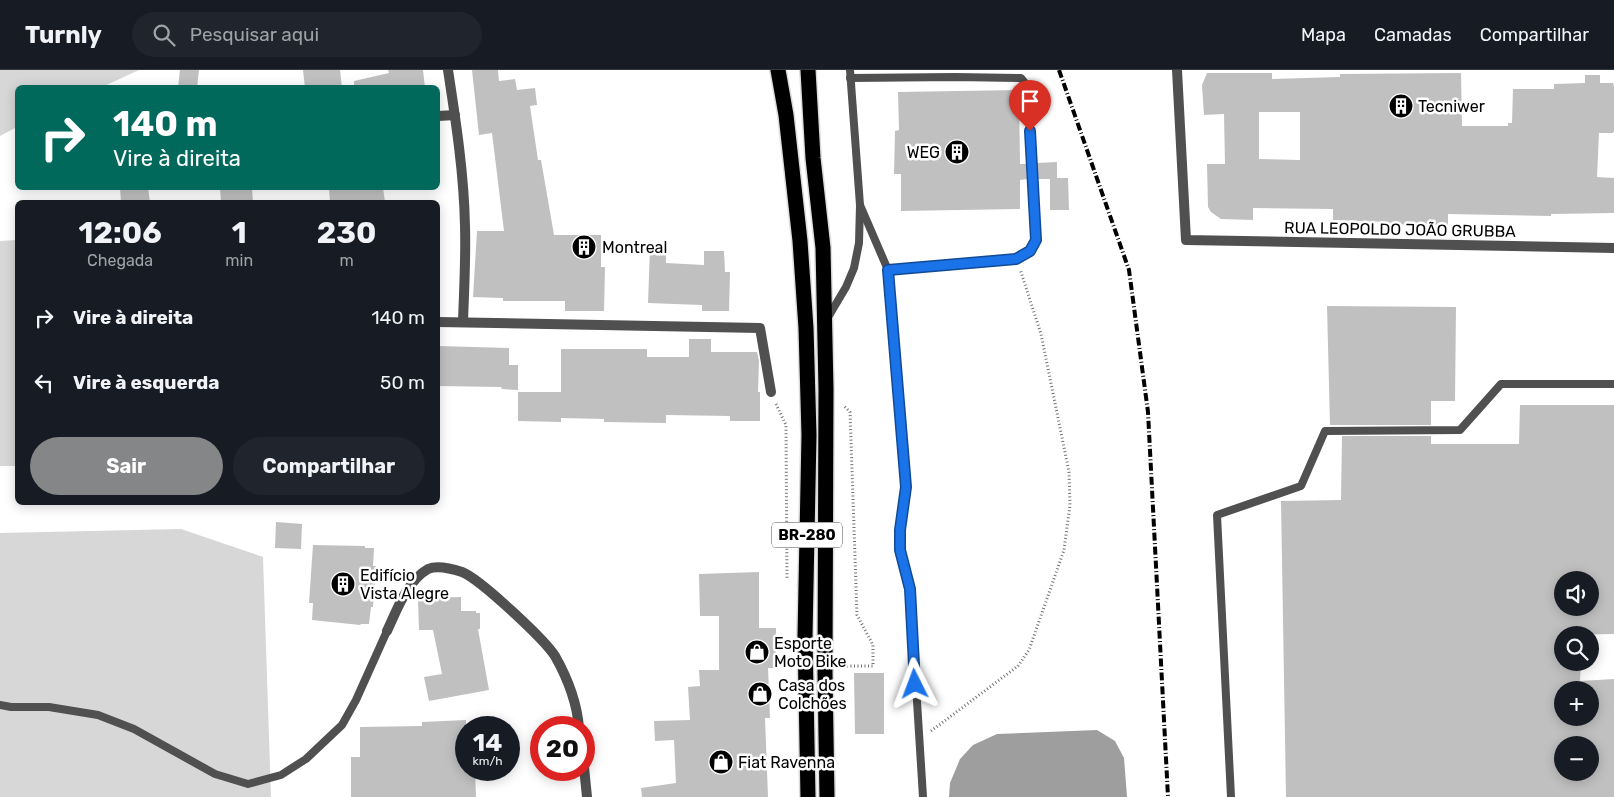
<!DOCTYPE html>
<html lang="pt">
<head>
<meta charset="utf-8">
<style>
  body { margin:0; font-family:Rubik,sans-serif; background:#20242c; color:#f1f3f6; height:100vh; display:flex; flex-direction:column; font-size:19px; white-space:nowrap }
  * { box-sizing:border-box; margin:0 }
  p { font-size:16px; color:#9ea1a6 }
  .icon { flex:none; width:28px; height:28px; fill:none; stroke:currentColor; stroke-width:2; stroke-linecap:round; stroke-linejoin:round }
  .map { position:relative; flex:1; overflow:hidden }
  .side { position:absolute; left:15px; top:130px; width:425px; height:305px; display:flex; flex-direction:column; background:#171b24; border-radius:8px; box-shadow:0 2px 12px #0003 }
  .side>* { flex:none }
  .guide { position:absolute; left:15px; top:15px; width:425px; height:105px; border-radius:8px; box-shadow:0 2px 12px #0003; background:#00695c; color:#fff; overflow:hidden }
  .tools { position:absolute; left:1554px; top:501px; display:grid; gap:10px }
  .tools a { display:grid; place-items:center; width:45px; height:45px; border-radius:50%; background:#171b24; box-shadow:0 2px 12px #0003; font-size:25px }
  .speed { position:absolute; left:455px; top:646px; display:flex; gap:10px; font-size:25px; font-weight:700; text-align:center }
  .speed>* { display:grid; place-content:center; width:65px; height:65px; border-radius:50%; background:#171b24; box-shadow:0 2px 12px #0003; line-height:1 }
  .speed small { font-size:12px; font-weight:400 }
  .speed .limit { border:8px solid #d22; background:#fff; color:#111 }
  .pin { position:absolute; display:grid; place-items:center; width:42px; height:42px; color:#fff; margin:-51px -21px; border-radius:50% 50% 50% 0; rotate:-45deg; box-shadow:0 0 5px #0007 }
  .pin .icon { rotate:45deg }
  .me { position:absolute; width:55px; margin:-28px; rotate:357deg; stroke-linejoin:round; filter:drop-shadow(0 0 4px #0008) }
  .turn { display:flex; align-items:center; gap:18px; height:105px; padding:0 15px; font-size:22px }
  .turn .icon { width:65px; height:65px; stroke-width:2.5 }
  .turn b { display:block; font-size:35px; line-height:42px }
  .eta { display:flex; justify-content:space-evenly; align-items:center; height:85px; text-align:center }
  .eta b { font-size:30px; font-weight:700; line-height:35px }
  .primary-button { display:flex; gap:10px; margin-top:auto; padding:10px 15px }
  .primary-button a { flex:1; height:58px; border-radius:30px; background:#858687; color:#fff; font-size:20px; font-weight:700; line-height:58px; text-align:center }
  .primary-button a+a { background:#20242c; color:#f1f3f6 }
  ul { padding:0; list-style:none }
  li { display:flex; align-items:center; gap:15px; height:65px; padding:0 15px }
  li div { flex:1 }
  li b { display:block; font-size:19px }
  li em { font-style:normal }
  header { display:flex; align-items:center; gap:30px; box-sizing:border-box; height:70px; padding:0 25px; background:#171b24; border-bottom:1px solid #363941 }
  header strong { font-size:24px }
  nav { display:flex; gap:28px; margin-inline-start:auto; font-size:18px }
  .search { width:350px; height:45px; background:#20242c; display:flex; align-items:center; gap:12px; box-sizing:border-box; padding:0 18px; border-radius:28px; color:#9ea1a6; font-size:19px }
  .map>svg:first-child { display:block }
  .green { fill:#d7d7d7 }
  .water { fill:#9e9e9e }
  .building { fill:#c0c0c0; fill-rule:evenodd }
  .lines { fill:none; stroke-linecap:round; stroke-linejoin:round }
  .highway-casing { stroke:#dbdbdb; stroke-width:18 }
  .path { stroke:#727272; stroke-width:3; stroke-dasharray:1 2.5; stroke-linecap:butt }
  .lane { stroke:#505050; stroke-width:8 }
  .street { stroke:#505050; stroke-width:10 }
  .highway { stroke:#000; stroke-width:15 }
  .rail { stroke:#000; stroke-width:4; stroke-dasharray:8 2.5 1 2.5; stroke-linecap:butt }
  .route-casing { stroke:#114b97; stroke-width:12 }
  .route { stroke:#1a73e8; stroke-width:9 }
  .labels { text-anchor:middle; stroke-width:5; stroke-linejoin:round; paint-order:stroke }
  .shield { fill:#fff; stroke:#4c4c4c; stroke-width:1 }
  .shield-label { font-size:15px; font-weight:bold; fill:#000 }
  .poi-label { font-size:16px; fill:#000; stroke:#fff; text-anchor:start }
  .street-label { font-size:16px; fill:#000; stroke:#fff }
</style>
</head>
<body>
<header>
<strong>Turnly</strong>
<div class="search"><svg class="icon" aria-label="search" viewBox="0 0 24 24"><circle cx="10" cy="10" r="6"/><path d="M15 15l6 6"/></svg>Pesquisar aqui</div>
<nav><a>Mapa</a><a>Camadas</a><a>Compartilhar</a></nav>
</header>
<div class="map">
<svg width="1614" height="727" viewBox="0 0 1614 727">
  <rect width="100%" height="100%" fill="#fff"/>
  <g class="green">
    <path d="M0,0h139l-37,17 -84,1 -1,39 -17,9z"/>
    <path d="M17,170v226h-17v-225z"/>
    <path d="M181,459l82,28 8,240h-271v-264z"/>
  </g>
  <path class="water" d="M1097,660l18,11 9,17 3,39h-178l1,-14 10,-24 13,-14 24,-11z"/>
  <g class="building">
    <path d="M180,0h19l-2,18h-19z"/>
    <path d="M303,0h37l2,18h-37z"/>
    <path d="M388,0h35l2,18h-71v-7l35,-8z"/>
    <path d="M472,0h26l1,11 16,-2 2,11 18,-2 2,17 -7,1 8,54h3l13,75h47v32h4l-1,44h-39v-10h-62v-3l-30,-1 4,-66h27l-12,-98 -13,2z"/>
    <path d="M1207,3h65v6l68,-2v-3l121,-1 1,53h46v-3h4l1,-34h41v-5l31,-1v-8h15v8h13l1,4v44l-1,2h-14l-2,44 17,1v35l-63,1v2l-103,-2v11l-62,-1v-2l-53,-2v-11l-80,-1v12l-32,-1 -10,-7 -3,-5 -1,-43h18l-1,-50 -20,1 -2,-30zM1259,42h41v48l-41,-1z"/>
    <path d="M1019,20l1,74h6l1,15 -7,1v29l-119,2v-37h-7l1,-43 4,-1 -1,-38z"/>
    <path d="M1057,92v16h11l1,32h-19v-31h-12l-1,-16z"/>
    <path d="M120,118h28l2,14h-29z"/>
    <path d="M220,118h32l1,14h-32z"/>
    <path d="M329,118h54l2,14h-55z"/>
    <path d="M650,178l16,1v14l38,2v-14h20l1,21h5l-1,39h-27v-6l-54,-2z"/>
    <path d="M1327,236l129,1 -1,94h-24v24h-101z"/>
    <path d="M689,269h22v13h46l2,9 -1,31h2v29h-30v-5l-64,-1v8l-62,-1v-3l-43,-1v4l-43,-1v-29h43v-43h86v8h42z"/>
    <path d="M438,276l71,2v17h9v25l-16,-1 -1,-2 -63,-1z"/>
    <path d="M1520,335h94v229l-52,1v27h19l-1,19 34,-2v118h-328l-5,-296 60,-1 1,-64h89v8h88zM1562,510h28v28h-28zM1562,620h28v28h-28zM1562,675h28v27h-28z"/>
    <path d="M276,452l26,2 -1,25 -26,-1z"/>
    <path d="M313,475l52,1v2h9l-1,18h3l-3,41h-2l-2,17h-8l-1,1 -48,-5 1,-17h-4z"/>
    <path d="M759,502v56h17v40h-8l2,50h-5l3,79h-126l-1,-9 35,-5 -2,-43 -19,1 -1,-20 36,-1 -2,-33 12,-1 -1,-16h20v-54h-19l-1,-42z"/>
    <path d="M461,527v14h15v2h4v16h-2l11,61 -60,11 -5,-24 18,-3 -9,-44h-14l-1,-32z"/>
    <path d="M854,603h30v61h-29z"/>
    <path d="M466,650v50h9l1,27h-125v-40h9v-30l62,-1v-4z"/>
  </g>
  <g class="lines">
    <defs>
      <g id="highway">
        <path d="M778,0l8,45 14,126 6,87 3,107 -4,201 3,161"/>
        <path d="M808,0l5,88 10,90 3,141 -1,284 2,124"/>
      </g>
    </defs>
    <use href="#highway" class="highway-casing"/>
    <g class="path">
      <path d="M776,334l10,21 1,155"/>
      <path d="M840,596h33v-21l-16,-30 -7,-203 -7,-7"/>
      <path d="M931,661l87,-65 11,-16 35,-100 6,-45 -1,-33 -28,-138 -21,-65"/>
    </g>
    <g class="lane">
      <path d="M850,8l105,-1 66,1 4,5 3,11 8,146 -6,11 -14,8 -128,11 -28,-65"/>
      <path d="M888,200l18,217 -6,43v19l10,40 13,208"/>
      <path d="M827,249l19,-32 8,-19 5,-25 1,-38 -10,-135"/>
      <path d="M0,635l11,2h38l49,8 36,14 81,45 33,10 33,-9 25,-16 36,-34 14,-25 31,-69"/>
      <path d="M1231,727l-14,-282 84,-29 24,-55 135,-1 41,-46h113"/>
    </g>
    <g class="street">
      <path d="M448,0c8,52 16,104 17,156 1,32 -1,64 -2,96"/>
      <path d="M1177,0l9,170 428,8"/>
      <path d="M438,46l17,-1"/>
      <path d="M438,252l322,6 11,64"/>
      <path d="M387,561c10,-21 20,-50 41,-62 9,-4 25,0 34,3 18,7 82,67 93,84 13,23 22,46 24,72"/>
      <path d="M584,697l3,30"/>
    </g>
    <use href="#highway" class="highway"/>
    <path class="rail" d="M1059,0l70,200 19,142 20,385"/>
  </g>
  <g class="lines">
    <defs>
      <path id="route" d="M915,614l-5,-95 -10,-39v-20l6,-43 -18,-217 128,-11 14,-8 6,-11 -6,-109"/>
    </defs>
    <use href="#route" class="route-casing"/>
    <use href="#route" class="route"/>
  </g>
  <defs>
    <symbol id="building-disc" viewBox="-11 -11 22 22"><circle r="9.5" fill="#000" stroke="#fff"/><path d="M-4-6H4V6H1V3H-1V6H-4ZM-2.5-4.3h1.7v1.8h-1.7ZM.8-4.3h1.7v1.8H.8ZM-2.5-1h1.7V.8h-1.7ZM.8-1h1.7V.8H.8Z" fill="#fff"/></symbol>
    <symbol id="shop-disc" viewBox="-11 -11 22 22"><circle r="9.5" fill="#000" stroke="#fff"/><path d="M-5-2.5h2.3a2.7 3.5 0 0 1 5.4 0H5L5.5 6h-11ZM-1.5-2.5h3a1.5 2.3 0 0 0-3 0Z" fill="#fff"/></symbol>
  </defs>
  <g fill-rule="evenodd">
    <use href="#building-disc" x="1387" y="22" width="28" height="28"/>
    <use href="#building-disc" x="943" y="68" width="28" height="28"/>
    <use href="#building-disc" x="570" y="163" width="28" height="28"/>
    <use href="#building-disc" x="329" y="500" width="28" height="28"/>
    <use href="#shop-disc" x="743" y="568" width="28" height="28"/>
    <use href="#shop-disc" x="746" y="610" width="28" height="28"/>
    <use href="#shop-disc" x="707" y="678" width="28" height="28"/>
  </g>
  <g class="labels">
    <rect class="shield" x="772" y="452.5" width="70" height="25" rx="4"/>
    <g class="shield-label">
      <text x="807" y="470">BR-280</text>
    </g>
    <g class="poi-label">
      <text x="1418" y="42">Tecniwer</text>
      <text x="940" y="88" text-anchor="end">WEG</text>
      <text x="602" y="183">Montreal</text>
      <text x="360" y="511">Edifício<tspan x="360" dy="18">Vista Alegre</tspan></text>
      <text x="774" y="579">Esporte<tspan x="774" dy="18">Moto Bike</tspan></text>
      <text x="778" y="621">Casa dos<tspan x="778" dy="18">Colchões</tspan></text>
      <text x="738" y="698">Fiat Ravenna</text>
    </g>
    <g class="street-label">
      <text transform="translate(1400 159) rotate(1)" y="6">RUA LEOPOLDO JOÃO GRUBBA</text>
    </g>
  </g>
</svg>
<div class="tools">
<a><svg class="icon" aria-label="sound" viewBox="0 0 24 24"><path d="M4 9h4l5-4v14l-5-4H4zM17 9q2 3 0 6"/></svg></a>
<a><svg class="icon" aria-label="search" viewBox="0 0 24 24"><circle cx="10" cy="10" r="6"/><path d="M15 15l6 6"/></svg></a>
<a>+</a>
<a>−</a>
</div>
<div class="speed"><div>14<small>km/h</small></div><div class="limit">20</div></div>
<div class="pin" style="left:1030px;top:61px;background:#d93025"><svg class="icon" aria-label="arrive" viewBox="0 0 24 24"><path d="M6 21V4h12l-3 4 3 4H6"/></svg></div>
<svg class="me" style="left:915px;top:614px" viewBox="-20 -20 40 40"><path d="M0-17L14 15 0 8-14 15z" fill="#1a73e8" stroke="#fff" stroke-width="4"/></svg>
<div class="guide">
<div class="turn"><svg class="icon" aria-label="right" viewBox="0 0 24 24"><path d="M7 20v-9h11M14 6l5 5-5 5"/></svg><div><b>140 m</b>Vire à direita</div></div>
</div>
<section class="side">
<div class="eta">
<div><b>12:06</b><p>Chegada</p></div>
<div><b>1</b><p>min</p></div>
<div><b>230</b><p>m</p></div>
</div>
<ul>
<li><svg class="icon" aria-label="right" viewBox="0 0 24 24"><path d="M7 20v-9h11M14 6l5 5-5 5"/></svg><div><b>Vire à direita</b></div><em>140 m</em></li>
<li><svg class="icon" aria-label="left" viewBox="0 0 24 24"><path d="M17 20v-9H6M10 6l-5 5 5 5"/></svg><div><b>Vire à esquerda</b></div><em>50 m</em></li>
</ul>
<div class="primary-button"><a>Sair</a><a>Compartilhar</a></div>
</section>
</div>
</body>
</html>
